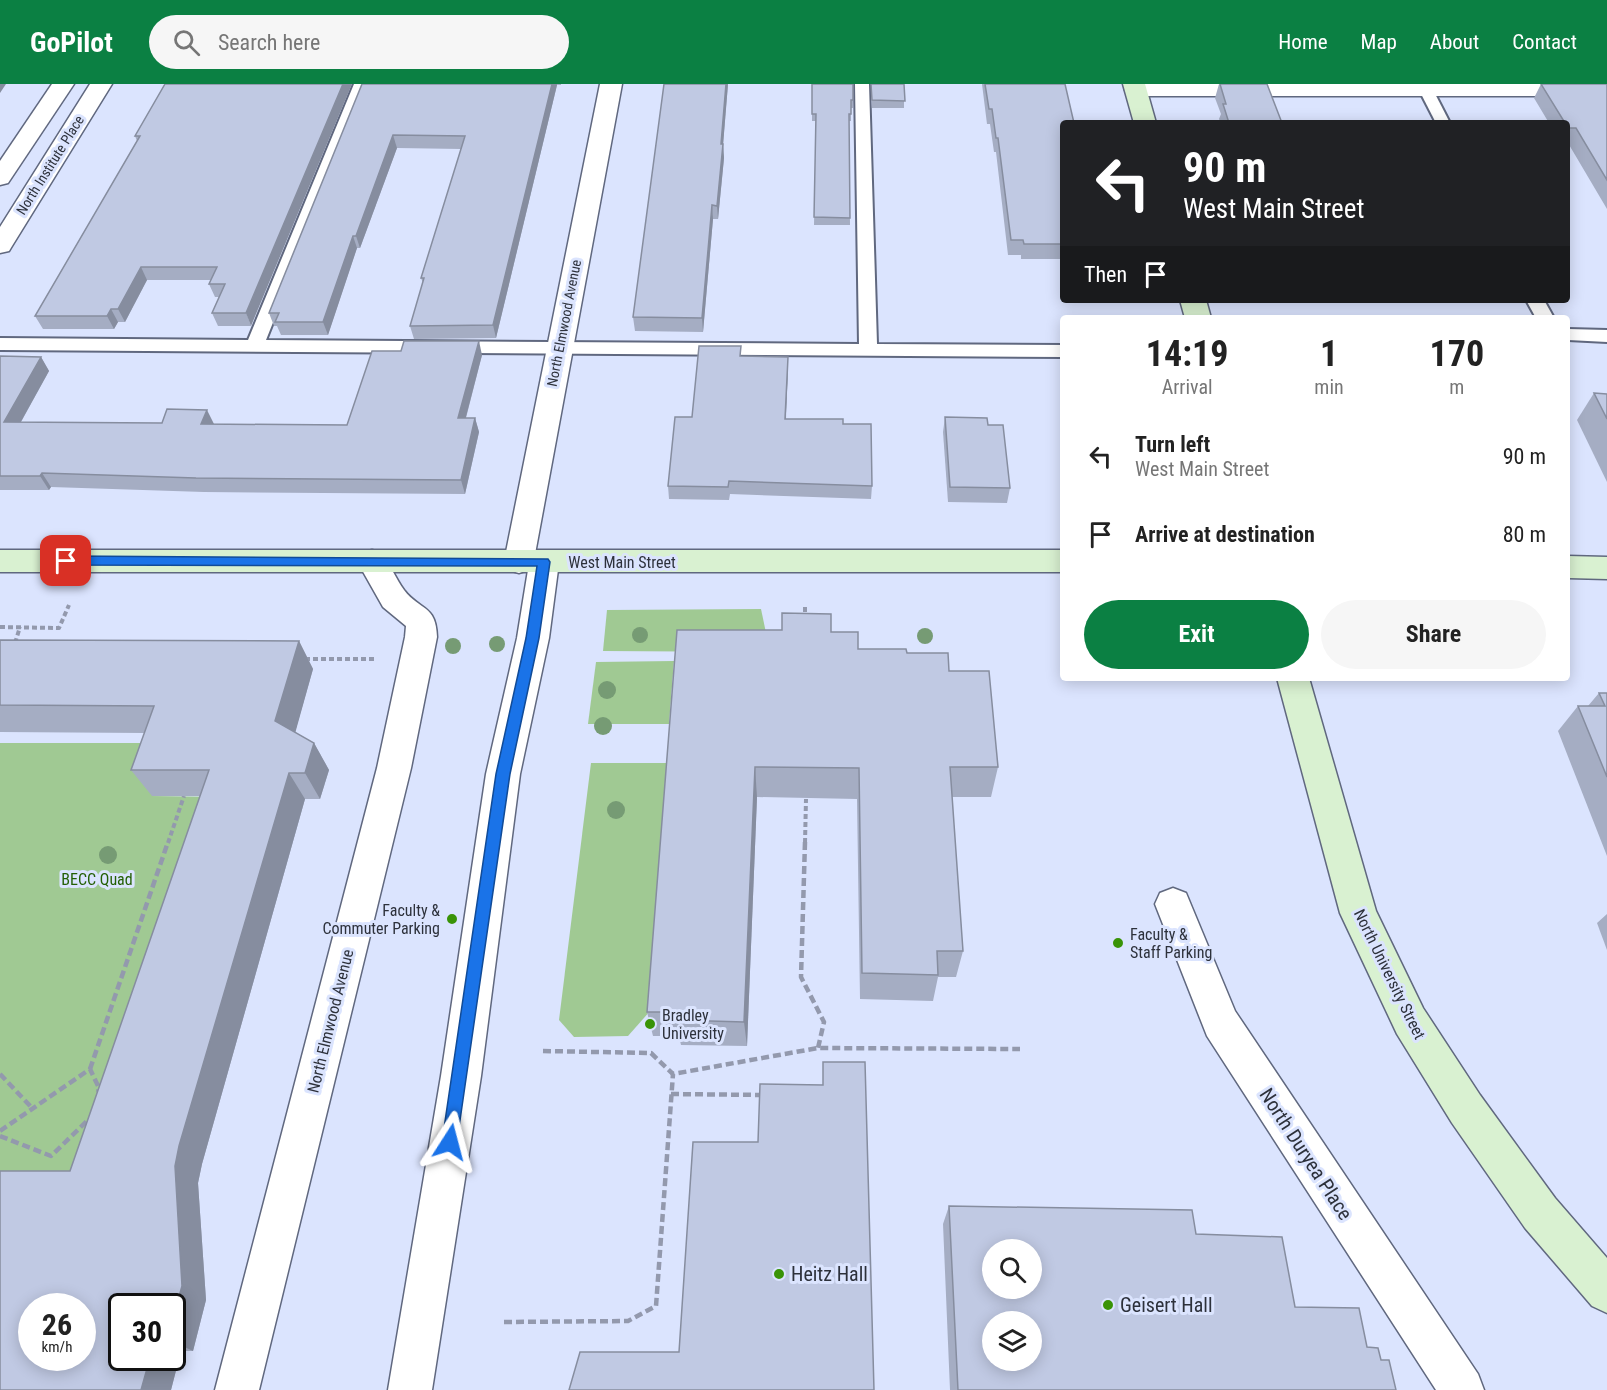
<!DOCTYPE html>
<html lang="en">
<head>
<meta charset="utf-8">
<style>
  body { margin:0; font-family:"Roboto Condensed",sans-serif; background:#f6f6f6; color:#222; height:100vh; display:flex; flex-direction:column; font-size:22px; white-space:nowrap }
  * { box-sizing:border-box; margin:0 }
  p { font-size:20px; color:#767676 }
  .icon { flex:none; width:33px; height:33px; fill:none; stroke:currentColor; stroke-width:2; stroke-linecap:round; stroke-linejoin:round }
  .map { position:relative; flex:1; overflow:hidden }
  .drawer { position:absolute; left:1060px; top:231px; width:510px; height:366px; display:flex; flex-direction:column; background:#fff; border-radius:6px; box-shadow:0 3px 15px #0003 }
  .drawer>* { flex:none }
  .banner { position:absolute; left:1060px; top:36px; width:510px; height:183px; border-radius:6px; box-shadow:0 3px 15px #0003; background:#202124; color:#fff; overflow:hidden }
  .buttons { position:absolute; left:982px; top:1155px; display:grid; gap:12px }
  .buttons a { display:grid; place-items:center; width:60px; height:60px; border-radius:50%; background:#fff; box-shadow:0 3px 15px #0003; font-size:30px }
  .speed { position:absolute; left:18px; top:1209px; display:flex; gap:12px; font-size:30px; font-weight:700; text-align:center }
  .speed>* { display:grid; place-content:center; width:78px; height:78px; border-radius:50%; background:#fff; box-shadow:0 3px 15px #0003; line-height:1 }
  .speed small { font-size:15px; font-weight:400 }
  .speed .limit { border:3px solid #111; border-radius:9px; background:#fff; color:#111 }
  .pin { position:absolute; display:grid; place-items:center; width:51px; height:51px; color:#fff; margin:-26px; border-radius:12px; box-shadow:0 3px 9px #0006 }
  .me { position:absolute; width:66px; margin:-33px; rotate:9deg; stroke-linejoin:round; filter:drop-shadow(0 0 4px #0008) }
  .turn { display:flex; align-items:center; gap:21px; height:126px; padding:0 24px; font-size:27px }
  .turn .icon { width:78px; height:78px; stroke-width:2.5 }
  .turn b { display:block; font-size:42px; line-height:51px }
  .then { display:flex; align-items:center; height:57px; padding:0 24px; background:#0003; gap:12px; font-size:22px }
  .eta { display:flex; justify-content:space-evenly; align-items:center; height:102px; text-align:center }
  .eta b { font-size:36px; font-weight:700; line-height:42px }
  .cta { display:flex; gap:12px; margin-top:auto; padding:12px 24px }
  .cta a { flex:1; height:69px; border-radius:36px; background:#0b8043; color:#fff; font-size:24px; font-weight:700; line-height:69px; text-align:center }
  .cta a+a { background:#f6f6f6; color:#222 }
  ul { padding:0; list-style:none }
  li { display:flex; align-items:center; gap:18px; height:78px; padding:0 24px }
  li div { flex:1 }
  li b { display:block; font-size:22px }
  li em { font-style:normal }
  header { display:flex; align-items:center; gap:36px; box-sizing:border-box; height:84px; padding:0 30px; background:#0b8043; color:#fff }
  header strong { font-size:28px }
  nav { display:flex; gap:33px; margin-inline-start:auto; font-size:21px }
  .search { width:420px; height:54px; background:#f6f6f6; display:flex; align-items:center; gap:15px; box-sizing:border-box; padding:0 21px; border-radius:33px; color:#767676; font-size:22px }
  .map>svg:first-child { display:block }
  .green { fill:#a0c993 }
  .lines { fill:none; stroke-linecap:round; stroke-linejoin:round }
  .lane-casing { stroke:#60687f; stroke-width:4 }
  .street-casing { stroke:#60687f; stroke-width:3 }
  .secondary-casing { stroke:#60687f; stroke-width:3 }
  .path-far1 { stroke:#9399ad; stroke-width:4; stroke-dasharray:5 3; stroke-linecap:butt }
  .path { stroke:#9399ad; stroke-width:4.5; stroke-dasharray:8 4; stroke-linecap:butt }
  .lane { fill:#fff; fill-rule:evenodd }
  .street { fill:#fff; fill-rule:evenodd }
  .secondary { fill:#d9f1d1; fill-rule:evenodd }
  .tree { fill:#769b74 }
  .wall { fill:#a5adc3; fill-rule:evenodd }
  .shaded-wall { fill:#868d9f }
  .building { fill:#c0c9e3; stroke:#868d9f; stroke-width:1.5; fill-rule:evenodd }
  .route { fill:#1a73e8; stroke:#114b97; stroke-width:1.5 }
  .poi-dot { fill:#399307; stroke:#dbe4fe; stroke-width:2 }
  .labels { text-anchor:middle; stroke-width:6; stroke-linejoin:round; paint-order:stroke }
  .far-street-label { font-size:14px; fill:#2d313b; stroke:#dbe4fe }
  .street-label { font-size:16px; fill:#2d313b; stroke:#dbe4fe }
  .park-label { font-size:16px; fill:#235f04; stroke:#dbe4fe }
  .poi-label { font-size:16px; fill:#2d313b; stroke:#dbe4fe; text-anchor:start }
  .near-street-label { font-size:20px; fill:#2d313b; stroke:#dbe4fe }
  .near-poi-label { font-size:20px; fill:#2d313b; stroke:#dbe4fe; text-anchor:start }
</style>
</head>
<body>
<header>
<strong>GoPilot</strong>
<div class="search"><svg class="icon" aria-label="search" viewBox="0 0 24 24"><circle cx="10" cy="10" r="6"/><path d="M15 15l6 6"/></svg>Search here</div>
<nav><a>Home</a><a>Map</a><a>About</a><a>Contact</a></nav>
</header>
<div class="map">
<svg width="1607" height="1306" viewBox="0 0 1607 1306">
  <rect width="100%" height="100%" fill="#dbe4fe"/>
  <g class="green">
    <path d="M761,525l9,43 -167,-1 4,-41z"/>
    <path d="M674,577l-5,63h-81l8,-62z"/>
    <path d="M0,659h170l-18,53 75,1 -130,391h-97z"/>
    <path d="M591,679h79l-19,247 -23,26 -54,1 -15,-17z"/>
  </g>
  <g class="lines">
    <defs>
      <g id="lane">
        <path d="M354,0h14l-102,256 593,4 -4,-260h14l8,260 187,1v12l-1064,-7v-12l248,2z"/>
        <path d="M1416,0h14l20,39h-14z"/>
        <path d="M1526,216h18l10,18h-18z"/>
        <path d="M1568,245l39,1v12l-39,-2z"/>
      </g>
      <g id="street">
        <path d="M52,0h22l-66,99 -8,2v-24z"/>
        <path d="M90,0h22l-100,162 -3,5 -9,2v-26z"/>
        <path d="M600,0h22l-87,470 9,-3 11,3 4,8 -10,76 -29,136 -39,302 -49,314h-44l53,-314 45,-302 31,-136 11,-68 -9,3 -11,-3 -4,-8z"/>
        <path d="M1134,0h473v12h-471l-8,-1 -3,-5 3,-5z"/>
        <path d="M372,466l11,3c7,12 13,26 21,37 16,21 32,14 33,47l-26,131 -152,622h-44l162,-622 28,-131 1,-11 -23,-19 -26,-46 4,-8z"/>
        <path d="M1173,804l13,5 49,118 243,363 6,16h-48l-229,-354 -52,-132 5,-11z"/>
      </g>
      <g id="secondary">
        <path d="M1123,0h22l11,39h-22z"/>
        <path d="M1180,216h26l5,18h-26z"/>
        <rect x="0" y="466" width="1064" height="22"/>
        <path d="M1568,472l39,1v22l-39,-1z"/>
        <path d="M1277,594h32l67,233 47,97 57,87 75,103 52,60v55l-15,-7 -67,-78 -73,-105 -55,-89 -57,-121z"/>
      </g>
    </defs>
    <use href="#lane" class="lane-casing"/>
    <use href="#street" class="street-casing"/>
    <use href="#secondary" class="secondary-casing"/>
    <g class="path-far1">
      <path d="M805,523v11"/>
      <path d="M0,543l59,1 10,-23"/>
      <path d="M15,559l5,-16"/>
      <path d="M305,575h70"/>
      <path d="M168,759l16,-47"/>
      <path d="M805,759l1,-44"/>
    </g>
    <g class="path">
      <path d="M805,758l-4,135 23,45 -6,26"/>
      <path d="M543,967l108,2 22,21 145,-26 202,1"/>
      <path d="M90,985l78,-227"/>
      <path d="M0,990l33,35"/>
      <path d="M671,1010l92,1"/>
      <path d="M0,1047l90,-62 9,19 -1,4"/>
      <path d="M0,1052l51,20 38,-37"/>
      <path d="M504,1238l124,-1 28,-15 17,-232"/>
    </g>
    <use href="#lane" class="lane"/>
    <use href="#street" class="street"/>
    <use href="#secondary" class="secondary"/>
  </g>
  <g class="tree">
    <circle cx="640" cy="551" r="8"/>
    <circle cx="925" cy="552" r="8"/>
    <circle cx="497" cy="560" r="8"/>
    <circle cx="453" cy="562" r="8"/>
    <circle cx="607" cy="606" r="9"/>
    <circle cx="603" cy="642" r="9"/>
    <circle cx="616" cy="726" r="9"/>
    <circle cx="108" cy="771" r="9"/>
  </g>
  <g class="wall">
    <path d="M165,0l86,242h-33l-6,-13 7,-16h-4l-6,-13 2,-4h-64l-22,42h-7l-4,7h-71l-8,-13 102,-175 -2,-5z"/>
    <path d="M362,0h199v1h-4l-61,253 -82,1 -4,-13 13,-43 -2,-5 40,-129 -64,-1 -37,100h-3l-29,87h-47l-4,-9h-3l-5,-13z"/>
    <path d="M728,0l-5,60 1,14 -6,61h-5l-10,113 -68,-1 -2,-14z"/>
    <path d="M812,0h41v24h-2v13h-2l1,104h-36l2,-104h-4z"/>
    <path d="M871,0h33v24h-32z"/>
    <path d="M982,0h83l-1,39v136h-43v-4h-13l-12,-103h-2l-4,-28h-3z"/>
    <path d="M1219,0l63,39h-61l-2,-4 2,-5 -6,-16z"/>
    <path d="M1541,0h66v125l-39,-66v-20h-19l-15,-25z"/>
    <path d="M482,271l-16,63h9l4,14 -14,62 -261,-2 -153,-5 -2,3h-49v-134l41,1 8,14 -28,51 326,3z"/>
    <path d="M742,272l46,1 -2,62 57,5 29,62 -1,13 -141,-5 -1,6 -60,-1 -1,-13 24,-69z"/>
    <path d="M1594,309l13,1v88l-30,-62z"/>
    <path d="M945,333l43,8 22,63 -3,15 -59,-1 -5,-70z"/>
    <path d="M677,546l154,2 27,17 49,4 42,18 49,96 -7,30h-39l11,154 -7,26h-18l-5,24 -73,-2 -3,-200 -100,-2 -10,249 -66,-1 -2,-9h-26l-6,-24z"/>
    <path d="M0,556l299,1 14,28 -18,63 19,11 15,27 -9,29h-15l-103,365 -4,19 8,117 -13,51h-12l-10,39h-171v-219h70l130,-375h-48l-21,-26 14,-37 -145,-1zM32,1222h50v52h-50zM122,1222h50v52h-50z"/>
    <path d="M1599,609h8v163l-49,-125 20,-25h10z"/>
    <path d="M1607,830v36l-10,-27z"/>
    <path d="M949,1122l247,28 99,73 72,40 14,13 15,30h-446l-7,-166z"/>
  </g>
  <g class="shaded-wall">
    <path d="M0,0h6l-6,9z"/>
    <path d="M343,0h9l-101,242 -5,-13z"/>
    <path d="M552,0h5v1l-61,253 -3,-13z"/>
    <path d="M726,0h2l-6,74 -1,-14z"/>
    <path d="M393,51l4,13 -37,100 -4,-12z"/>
    <path d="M723,60l1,14 -6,61 -1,-13z"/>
    <path d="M712,121l1,14 -10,113 -1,-14z"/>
    <path d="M353,152l4,12 -29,87 -5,-13z"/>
    <path d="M141,183l6,13 -22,42 -7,-13z"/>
    <path d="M111,225l7,13 -4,7 -7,-13z"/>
    <path d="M479,257l3,14 -20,77 -4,-14z"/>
    <path d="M41,273l8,14 -36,65 -9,-14z"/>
    <path d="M788,273v14l-3,61v-13z"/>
    <path d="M207,326l7,14h-13z"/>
    <path d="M475,334l4,14 -14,62 -4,-14z"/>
    <path d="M42,389l9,14 -2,3 -9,-14z"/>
    <path d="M299,557l14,28 -22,79 -16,-27z"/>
    <path d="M314,659l15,27 -9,29 -15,-26z"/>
    <path d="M755,683l2,30 -10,249 -3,-24z"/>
    <path d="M289,689l16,26 -103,365 -4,19 8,117 -13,51 -21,-10 3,-175 4,-20z"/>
    <path d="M172,1263l9,4 -10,39h-30l9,-32h22z"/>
  </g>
  <g class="building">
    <path d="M165,0h178l-97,229h-34l13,-29h-16l8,-17h-76l-23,42h-7l-4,7h-72l105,-180h-5z"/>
    <path d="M362,0h190l-59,241 -83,1 14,-48h-3l44,-142 -72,-1 -37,101h-3l-30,86h-48l4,-9h-10z"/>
    <path d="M664,0h62l-5,60h2l-6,62 -5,-1 -10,113 -69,-1z"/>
    <path d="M812,0h41v16h-2v14h-2l1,104 -36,-1 2,-103h-4z"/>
    <path d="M871,0h33l1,17 -33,-1z"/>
    <path d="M985,0h80l9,39h-10v121h-40l-1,-4h-12l-13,-102h-2l-4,-29h-3z"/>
    <path d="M1220,0h47l15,39h-53l-6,-19h3z"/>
    <path d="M1541,0h66v96l-31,-52h-7l-1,-5h-3z"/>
    <path d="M1287,232l143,2h-142z"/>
    <path d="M404,257h75l-21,77h17l-14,62 -265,-2 -154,-5 -2,3h-40v-120l41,1 -37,65 158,1 5,-14 40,1 -6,14 146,1 25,-74h29z"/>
    <path d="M699,262h42l-1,10 48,1 -3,62h58v5h28l1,62 -143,-5 -1,6 -60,-1 7,-69h17z"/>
    <path d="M1594,309l13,1v25z"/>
    <path d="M945,333l42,1 1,7h15l7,63 -60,-1z"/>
    <path d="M782,529l49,1v18h27v17h48l1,4h41l1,18h40l9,96h-48l13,184h-26l1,24 -76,-2 -3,-205 -104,-1 -11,255 -68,-2v-8h-29l30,-382h105z"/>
    <path d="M0,556l299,1 -24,80 39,22 -9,30h-16l-110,373 -4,20 7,120 -10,36v-16h-50v52h28l-9,32h-141v-219h70l139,-401h-78l23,-64 -154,-1zM32,1222h50v52h-50z"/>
    <path d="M1599,609h8v84l-29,-71h27z"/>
    <path d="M823,978h42l9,328h-305l11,-38h99l14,-210h65l2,-58 63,1z"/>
    <path d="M949,1122l243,4 4,24 86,3 13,70 64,1 8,39 11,1 3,12h8l7,30h-438zM993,1166h39v38h-39zM993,1238h39v38h-39z"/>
  </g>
  <path class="route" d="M66,472l482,3 2,3 -11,76 -29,136 -54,374 -6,3 -5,-3 -3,-6 54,-368 30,-136 11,-72 -471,-1 -6,-4z"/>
  <g class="poi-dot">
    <circle cx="452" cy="835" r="6"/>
    <circle cx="1118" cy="859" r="6"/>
    <circle cx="650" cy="940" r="6"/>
    <circle cx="779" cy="1190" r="6"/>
    <circle cx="1108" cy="1221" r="6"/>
  </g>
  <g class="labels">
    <g class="far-street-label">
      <text transform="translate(50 81) rotate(-58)" y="5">North Institute Place</text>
      <text transform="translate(564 239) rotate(-79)" y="5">North Elmwood Avenue</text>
    </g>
    <g class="street-label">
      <text x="622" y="484">West Main Street</text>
      <text transform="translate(1390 890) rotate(64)" y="6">North University Street</text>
      <text transform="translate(330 937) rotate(-76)" y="6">North Elmwood Avenue</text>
    </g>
    <g class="park-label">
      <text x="97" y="801">BECC Quad</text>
    </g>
    <g class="poi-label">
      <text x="440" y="832" text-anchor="end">Faculty &amp;<tspan x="440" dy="18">Commuter Parking</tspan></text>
      <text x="1130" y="856">Faculty &amp;<tspan x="1130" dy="18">Staff Parking</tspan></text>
      <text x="662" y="937">Bradley<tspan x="662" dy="18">University</tspan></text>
    </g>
    <g class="near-street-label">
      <text transform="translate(1306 1070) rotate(57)" y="7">North Duryea Place</text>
    </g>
    <g class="near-poi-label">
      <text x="791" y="1197">Heitz Hall</text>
      <text x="1120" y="1228">Geisert Hall</text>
    </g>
  </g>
</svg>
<div class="buttons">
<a><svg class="icon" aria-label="search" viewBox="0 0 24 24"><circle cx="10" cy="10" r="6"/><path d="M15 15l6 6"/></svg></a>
<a><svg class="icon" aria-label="layers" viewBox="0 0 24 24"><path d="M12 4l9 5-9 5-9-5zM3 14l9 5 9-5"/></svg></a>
</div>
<div class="speed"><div>26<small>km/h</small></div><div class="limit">30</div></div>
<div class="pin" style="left:66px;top:477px;background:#d93025"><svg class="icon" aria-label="arrive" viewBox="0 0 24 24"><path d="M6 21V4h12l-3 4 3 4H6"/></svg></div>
<svg class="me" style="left:450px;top:1058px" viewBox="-20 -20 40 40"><path d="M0-17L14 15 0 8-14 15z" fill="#1a73e8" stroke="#fff" stroke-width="4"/></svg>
<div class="banner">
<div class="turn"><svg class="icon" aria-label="left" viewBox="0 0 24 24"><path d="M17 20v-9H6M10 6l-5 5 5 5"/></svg><div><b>90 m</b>West Main Street</div></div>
<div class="then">Then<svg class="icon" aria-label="arrive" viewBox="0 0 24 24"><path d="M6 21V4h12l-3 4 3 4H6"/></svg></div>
</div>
<section class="drawer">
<div class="eta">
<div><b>14:19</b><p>Arrival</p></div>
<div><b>1</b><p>min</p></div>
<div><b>170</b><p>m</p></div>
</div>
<ul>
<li><svg class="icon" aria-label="left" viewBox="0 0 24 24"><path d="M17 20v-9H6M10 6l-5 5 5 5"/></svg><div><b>Turn left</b><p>West Main Street</p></div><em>90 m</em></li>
<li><svg class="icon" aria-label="arrive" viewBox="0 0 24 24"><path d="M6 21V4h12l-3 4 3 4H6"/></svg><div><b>Arrive at destination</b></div><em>80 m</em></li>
</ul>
<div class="cta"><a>Exit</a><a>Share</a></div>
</section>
</div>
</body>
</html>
